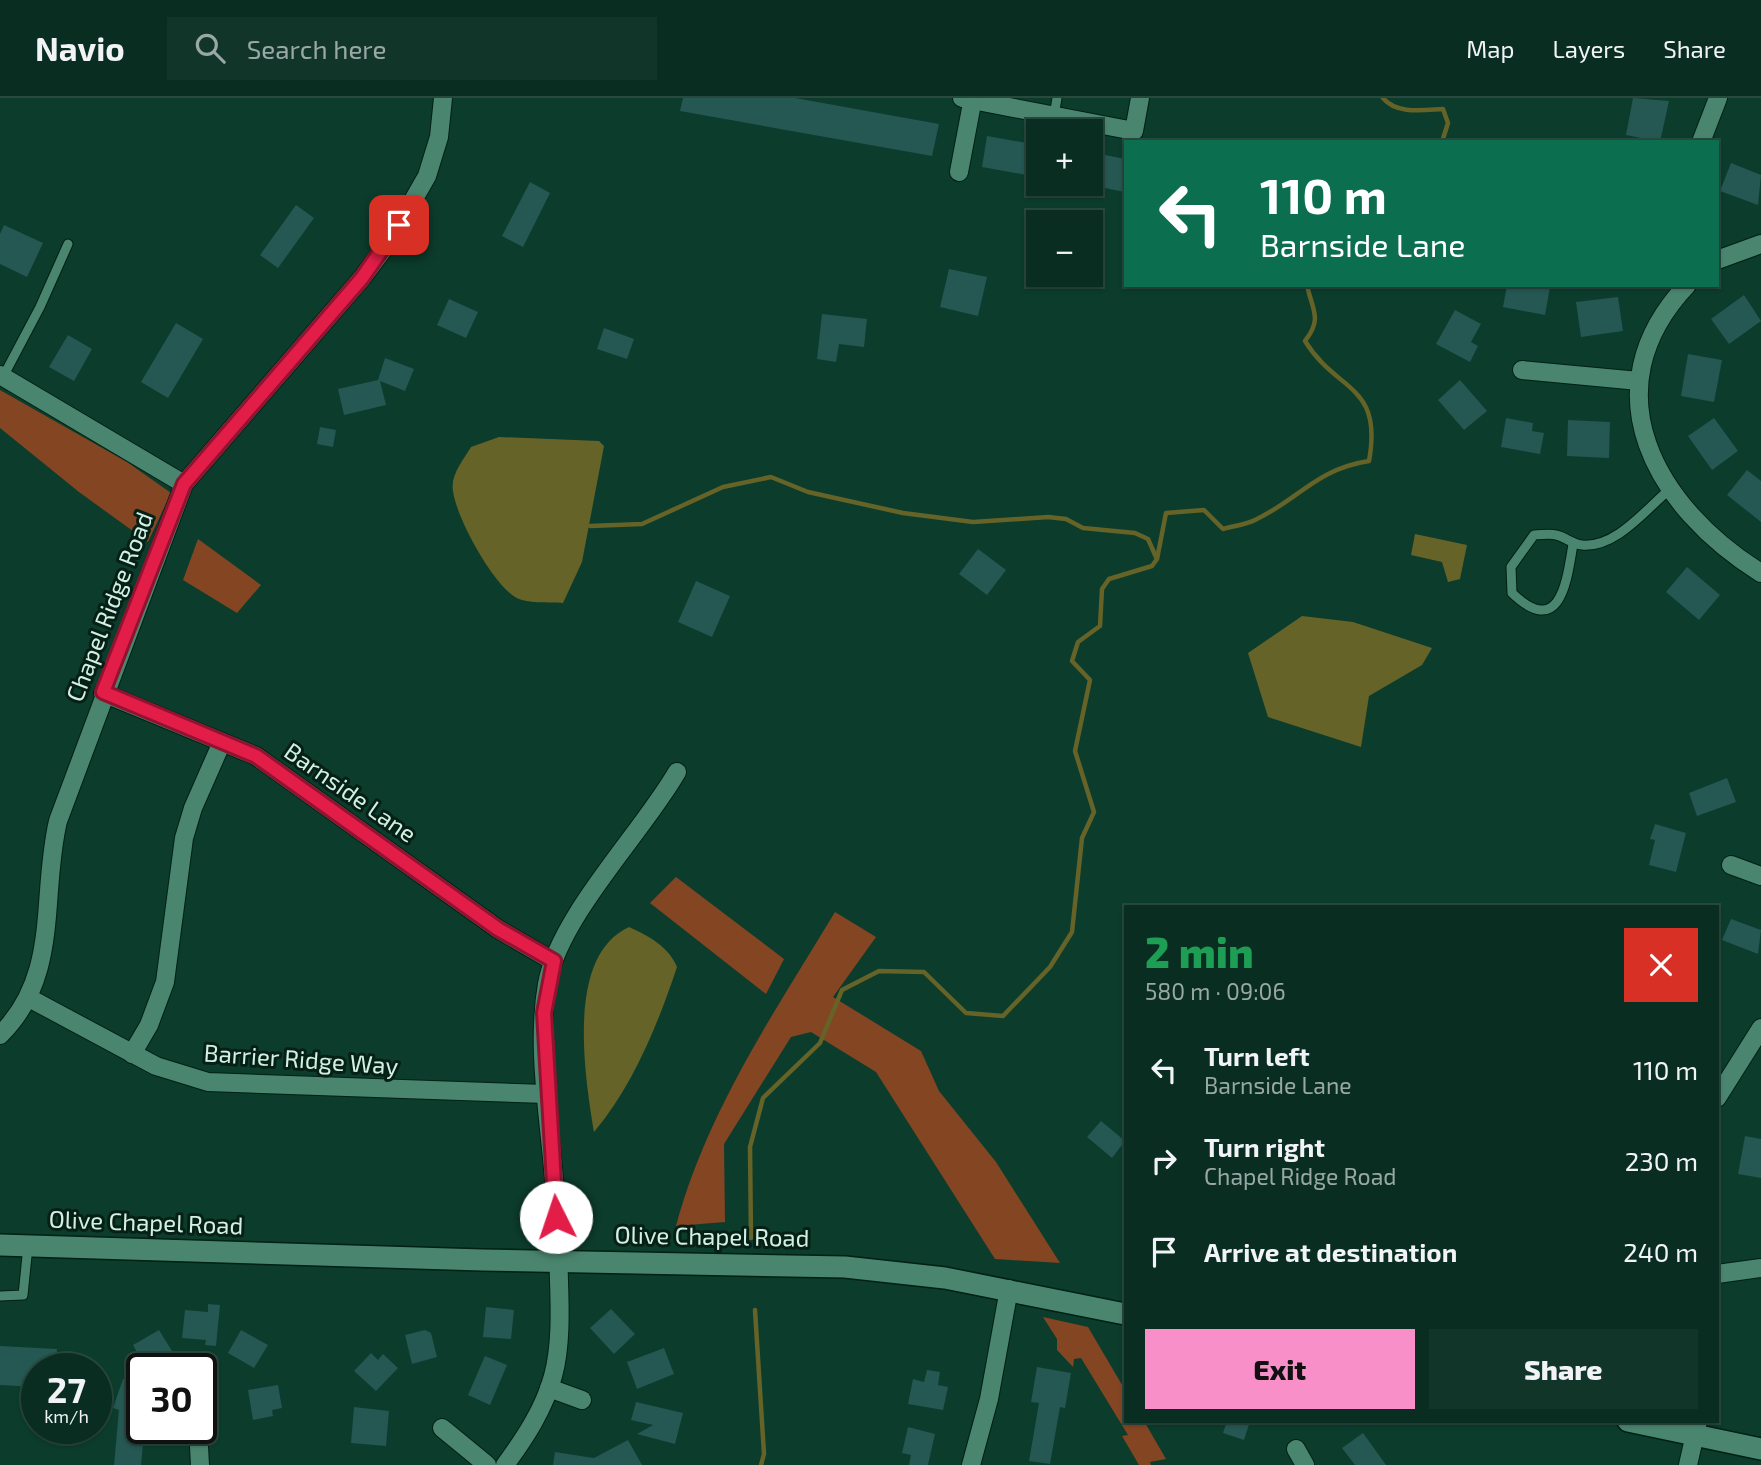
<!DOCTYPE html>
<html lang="en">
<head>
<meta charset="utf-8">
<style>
  body { margin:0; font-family:"Exo 2",sans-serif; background:#12352a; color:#f1f3f6; height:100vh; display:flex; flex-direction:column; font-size:26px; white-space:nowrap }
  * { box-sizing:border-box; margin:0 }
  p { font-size:23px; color:#99a8a5 }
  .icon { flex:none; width:38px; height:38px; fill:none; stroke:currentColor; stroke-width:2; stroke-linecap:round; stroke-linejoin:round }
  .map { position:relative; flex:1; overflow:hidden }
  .sheet { position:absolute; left:1124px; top:807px; width:595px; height:518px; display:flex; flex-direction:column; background:#092d21; border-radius:0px; box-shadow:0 2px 5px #0004,0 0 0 2px #29493f }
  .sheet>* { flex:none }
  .top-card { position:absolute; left:1124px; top:42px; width:595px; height:147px; border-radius:0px; box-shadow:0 2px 5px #0004,0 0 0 2px #29493f; background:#0b6e4f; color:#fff; overflow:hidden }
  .controls { position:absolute; left:1026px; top:21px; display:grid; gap:14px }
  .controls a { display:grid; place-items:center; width:77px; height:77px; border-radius:0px; background:#092d21; box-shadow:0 2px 5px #0004,0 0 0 2px #29493f; font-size:35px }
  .speed { position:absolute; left:21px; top:1255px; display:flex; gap:14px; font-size:35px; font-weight:700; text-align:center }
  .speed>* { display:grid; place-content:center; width:91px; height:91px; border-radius:50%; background:#092d21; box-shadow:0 2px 5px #0004,0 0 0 2px #29493f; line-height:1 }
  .speed small { font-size:18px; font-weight:400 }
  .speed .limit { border:4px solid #111; border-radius:10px; background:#fff; color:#111 }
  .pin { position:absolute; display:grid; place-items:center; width:60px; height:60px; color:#fff; margin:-30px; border-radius:14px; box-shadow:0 4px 10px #0006 }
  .me { position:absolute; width:77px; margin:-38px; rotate:356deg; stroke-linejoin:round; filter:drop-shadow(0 0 5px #0008) }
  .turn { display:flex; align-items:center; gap:24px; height:147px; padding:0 21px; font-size:32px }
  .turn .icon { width:91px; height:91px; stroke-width:2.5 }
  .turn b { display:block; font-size:49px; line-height:60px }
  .round { display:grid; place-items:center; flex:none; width:74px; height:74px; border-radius:0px; background:#12352a }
  .headline { display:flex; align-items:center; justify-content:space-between; height:119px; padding:0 21px }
  h1 { font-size:42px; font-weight:800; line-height:52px; color:#1e9e55 }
  .primary-button { display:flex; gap:14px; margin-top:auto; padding:14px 21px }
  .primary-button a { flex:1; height:80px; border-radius:0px; background:#f98fc9; color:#111; font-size:28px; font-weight:800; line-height:80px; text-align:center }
  .primary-button a+a { background:#12352a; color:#f1f3f6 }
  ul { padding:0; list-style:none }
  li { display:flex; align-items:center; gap:21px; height:91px; padding:0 21px }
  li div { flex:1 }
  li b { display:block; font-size:26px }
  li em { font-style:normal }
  header { display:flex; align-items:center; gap:42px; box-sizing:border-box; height:98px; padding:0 35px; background:#092d21; border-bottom:2px solid #29493f }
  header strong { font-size:33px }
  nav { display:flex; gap:38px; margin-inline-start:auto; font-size:24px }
  .search { width:490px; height:63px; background:#12352a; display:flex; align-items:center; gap:18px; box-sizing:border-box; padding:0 24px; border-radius:0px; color:#99a8a5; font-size:26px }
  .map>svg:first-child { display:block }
  .green { fill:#844522 }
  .water { fill:#656328 }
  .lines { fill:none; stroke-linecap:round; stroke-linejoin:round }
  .stream { stroke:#656328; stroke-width:4.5 }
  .building { fill:#255753 }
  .lane-casing { stroke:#012016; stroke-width:11 }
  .street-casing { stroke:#012016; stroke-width:20 }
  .secondary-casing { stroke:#012016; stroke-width:24 }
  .lane { stroke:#4a856f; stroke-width:9 }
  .street { stroke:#4a856f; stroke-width:18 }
  .secondary { stroke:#4a856f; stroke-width:21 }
  .route-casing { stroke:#92132f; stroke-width:18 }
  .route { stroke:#e11d48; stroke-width:12 }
  .labels { text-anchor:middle; stroke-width:6; stroke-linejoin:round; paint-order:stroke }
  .street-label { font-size:24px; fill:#d3f1e3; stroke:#062017 }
</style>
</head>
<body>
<header>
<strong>Navio</strong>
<div class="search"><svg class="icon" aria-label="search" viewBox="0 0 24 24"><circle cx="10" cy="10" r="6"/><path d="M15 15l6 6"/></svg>Search here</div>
<nav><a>Map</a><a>Layers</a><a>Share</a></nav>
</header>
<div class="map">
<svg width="1761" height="1367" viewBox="0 0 1761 1367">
  <rect width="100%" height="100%" fill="#0c3c2c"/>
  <g class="green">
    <path d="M0,292l127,72 44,31 -23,49 -69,-50 -79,-64z"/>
    <path d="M198,441l63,46 -24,28 -54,-33z"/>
    <path d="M676,779l108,82 -18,35 -116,-91z"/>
    <path d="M835,814l41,25 -43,60 88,54 18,40 57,71 64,101 -65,-4 -119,-187 -65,-40 -20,5 -67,107 1,78 -49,4c31,-115 98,-213 159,-314z"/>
    <path d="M1043,1219l45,10 37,63v31h19l22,38 -16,3 1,3h-12l-17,-29 6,-1 -47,-77 -7,1 -1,8 -16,-17v-11z"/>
  </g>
  <g class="water">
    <path d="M499,339l100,4 5,5 -22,116 -19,41c-13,-1 -37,1 -48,-6 -23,-14 -59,-80 -62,-106 -3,-16 11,-32 18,-44z"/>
    <path d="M1415,436l52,11 -7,34 -12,3 -6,-20 -31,-7z"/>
    <path d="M1302,518l51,6 79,26 -10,17 -53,31 -8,51 -93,-30 -20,-64z"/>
    <path d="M629,829c20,9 40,20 48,40 -19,57 -44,119 -83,165 -9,-56 -29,-176 35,-205z"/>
  </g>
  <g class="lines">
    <g class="stream">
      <path d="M1383,0c14,17 41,12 60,11l5,14 -6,19"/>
      <path d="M590,428l52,-2 81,-37 48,-10 37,15 95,21 70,9 75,-5 18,2 17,9 52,5 13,6 8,18"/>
      <path d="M751,1140l-1,-91 13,-49 57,-55 22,-53 37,-19 45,1 42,41 37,3 47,-49 22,-35 10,-94 12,-26 -19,-61 15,-71 -18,-19 6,-19 22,-16 2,-37 7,-10 43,-13 5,-7 9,-46 38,-3 19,19c10,-3 22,-4 32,-9 43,-20 61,-51 114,-59 14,-78 -32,-68 -64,-120 18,-23 7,-31 2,-56"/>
      <path d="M755,1212l9,144 -3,11"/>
    </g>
  </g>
  <g class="building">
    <path d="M683,0h112l144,26 -7,32 -252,-45z"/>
    <path d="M1633,0l36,3 -9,41 -34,-7z"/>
    <path d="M987,38l51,9v32l-56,-10z"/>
    <path d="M1090,54l35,7v33l-35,-7z"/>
    <path d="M1731,65l30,12 -3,30 -38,-14z"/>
    <path d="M530,84l20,11 -27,54 -21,-11z"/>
    <path d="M296,107l18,13 -36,50 -18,-13z"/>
    <path d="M4,127l39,18 -16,34 -27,-13v-30z"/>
    <path d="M949,171l38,8 -9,39 -38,-9z"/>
    <path d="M1507,187l43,2 -5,28 -42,-8z"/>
    <path d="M1744,197l17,26 -32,23 -18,-25z"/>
    <path d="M1618,199l5,34 -42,6 -5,-35z"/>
    <path d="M449,201l29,13 -12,26 -29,-13z"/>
    <path d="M1455,212l26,14 -10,18 7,4 -8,16 -34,-18z"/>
    <path d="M822,216l45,5 -3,28 -25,-3 -3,18 -19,-3z"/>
    <path d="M176,225l27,16 -35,59 -27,-16z"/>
    <path d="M604,230l30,11 -7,20 -30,-10z"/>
    <path d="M68,237l24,14 -18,32 -25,-14z"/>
    <path d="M1688,256l34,6 -8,42 -33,-6z"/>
    <path d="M385,260l29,11 -9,22 -25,-10 6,24 -42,10 -6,-26 40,-9z"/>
    <path d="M1460,282l27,31 -23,19 -26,-30z"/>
    <path d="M1506,320l27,5 -1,8 12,2 -4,21 -39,-7z"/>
    <path d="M1714,320l24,33 -26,19 -24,-34z"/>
    <path d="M1568,322l42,2 -1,36 -42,-2z"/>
    <path d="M320,329l16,3 -3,17 -16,-3z"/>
    <path d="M1747,372l14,11v41l-34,-27z"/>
    <path d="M978,451l28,21 -19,25 -28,-21z"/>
    <path d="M1687,469l33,28 -21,25 -33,-28z"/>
    <path d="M696,483l34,15 -18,41 -34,-15z"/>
    <path d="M1727,680l9,24 -39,14 -8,-23z"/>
    <path d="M1655,726l31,9 -10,39 -27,-7 6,-25 -5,-1z"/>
    <path d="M1731,821l30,11 -3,24 -36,-14z"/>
    <path d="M1101,1023l24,20 -13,17 -25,-21z"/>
    <path d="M1745,1038l16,3v39l-23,-4z"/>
    <path d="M208,1206l12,1 -4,41 -11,-1 1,-5 -24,-2 3,-28 23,2z"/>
    <path d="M486,1209l28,3 -3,29 -28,-2z"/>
    <path d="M611,1211l24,25 -21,20 -24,-26z"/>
    <path d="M159,1232l13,21 -27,16 -12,-22z"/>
    <path d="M241,1232l27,15 -14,23 -26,-15z"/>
    <path d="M425,1232l6,3 6,24 -25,7 -7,-29z"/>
    <path d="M0,1248l57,3 -1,19h-19v19l-37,-2z"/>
    <path d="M664,1250l10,26 -37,15 -10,-27z"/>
    <path d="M371,1255l7,7 5,-6 15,14 -22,23 -22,-20z"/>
    <path d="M485,1258l22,9 -17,40 -22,-10z"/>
    <path d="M1037,1269l34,6 -6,35 -5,-1 -10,57 -21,-3 10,-58 -8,-1z"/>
    <path d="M927,1272l13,2 -2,13 10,2 -5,23 -35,-6 5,-25 11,3z"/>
    <path d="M123,1281l19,6v24l-8,23 10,1 -3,32h-27l5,-55 -6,-2z"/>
    <path d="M278,1287l4,23 -10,2 1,6 -20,4 -5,-30z"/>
    <path d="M636,1304l47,11 -8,31 -38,-10 16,-9 -22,-5z"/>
    <path d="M354,1309l35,4 -3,35 -35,-3z"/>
    <path d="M1227,1323h23l-6,19 -21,-7z"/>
    <path d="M908,1329l27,7 -7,31h-19l2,-10 -9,-2z"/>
    <path d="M1363,1335l23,32h-31l-13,-17z"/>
    <path d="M628,1342l14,25h-89l2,-13 39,6z"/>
  </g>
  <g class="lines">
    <defs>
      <g id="lane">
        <path d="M1054,18l3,-18"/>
        <path d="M3,279l37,-70 28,-63"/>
        <path d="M1573,446c-6,35 -12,96 -61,49l-1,-26 23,-32c7,0 16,-2 22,0 10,2 15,9 26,10 34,3 63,-35 87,-55"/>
        <path d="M0,1198l23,-1 5,-49"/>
      </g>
      <g id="street">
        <path d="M962,0l172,33 6,-33"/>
        <path d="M1701,44l17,-44"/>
        <path d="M959,74l14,-74"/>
        <path d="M1717,162l44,-16"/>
        <path d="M1687,187c-99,105 -31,223 74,288"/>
        <path d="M1522,272l117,11"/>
        <path d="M0,277l184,109"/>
        <path d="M103,595l153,63 242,173 55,32"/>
        <path d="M1731,767l30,11"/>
        <path d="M29,900l127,68 52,16 338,12"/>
        <path d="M0,937c61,-60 40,-138 58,-214l126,-337 178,-206 29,-39 36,-63 12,-39 4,-39"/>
        <path d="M132,956l17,-29 16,-43 19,-144 9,-30 29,-66"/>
        <path d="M1717,1000l44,-70"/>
        <path d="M1717,1176l44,-6"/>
        <path d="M549,1290l33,12"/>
        <path d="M198,1330l2,37"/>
        <path d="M442,1330l45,37"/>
        <path d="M1296,1351l9,16"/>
        <path d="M505,1367c20,-27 39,-56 48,-89 8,-29 7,-65 6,-95 -1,-34 -2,-67 -5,-101 -5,-64 -18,-133 -7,-196 12,-68 95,-151 130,-212"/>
        <path d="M971,1367l18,-66 20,-110"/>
        <path d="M1688,1367l10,-44"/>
      </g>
      <g id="secondary">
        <path d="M0,1147l482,15 363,7 100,11 180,36"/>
        <path d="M1628,1323l133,28"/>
      </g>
    </defs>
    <use href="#lane" class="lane-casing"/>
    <use href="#street" class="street-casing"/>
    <use href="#secondary" class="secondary-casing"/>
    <use href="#lane" class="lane"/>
    <use href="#street" class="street"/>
    <use href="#secondary" class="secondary"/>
  </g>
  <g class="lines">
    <defs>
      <path id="route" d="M399,127l-37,53 -178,206 -81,208 153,64 242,173 56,32 -10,52 12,204"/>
    </defs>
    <use href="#route" class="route-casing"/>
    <use href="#route" class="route"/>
  </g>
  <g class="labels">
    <g class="street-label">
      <text transform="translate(110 509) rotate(-69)" y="8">Chapel Ridge Road</text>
      <text transform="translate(350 695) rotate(35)" y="8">Barnside Lane</text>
      <text transform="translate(301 962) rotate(4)" y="8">Barrier Ridge Way</text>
      <text transform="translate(146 1125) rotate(2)" y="8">Olive Chapel Road</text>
      <text transform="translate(712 1139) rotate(1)" y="8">Olive Chapel Road</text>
    </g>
  </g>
</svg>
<div class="controls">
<a>+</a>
<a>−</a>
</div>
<div class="speed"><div>27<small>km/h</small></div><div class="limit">30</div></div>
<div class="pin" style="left:399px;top:127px;background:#d93025"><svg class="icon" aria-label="arrive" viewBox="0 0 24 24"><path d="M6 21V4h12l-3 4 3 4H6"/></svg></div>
<svg class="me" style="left:556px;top:1119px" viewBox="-20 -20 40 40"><circle r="19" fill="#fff"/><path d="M0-13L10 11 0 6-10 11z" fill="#e11d48"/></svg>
<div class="top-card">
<div class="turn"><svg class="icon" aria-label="left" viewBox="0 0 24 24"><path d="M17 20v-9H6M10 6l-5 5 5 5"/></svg><div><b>110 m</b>Barnside Lane</div></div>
</div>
<section class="sheet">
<div class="headline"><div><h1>2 min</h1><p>580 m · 09:06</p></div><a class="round" style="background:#d93025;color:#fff"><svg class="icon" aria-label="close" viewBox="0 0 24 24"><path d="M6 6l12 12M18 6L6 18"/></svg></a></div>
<ul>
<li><svg class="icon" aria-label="left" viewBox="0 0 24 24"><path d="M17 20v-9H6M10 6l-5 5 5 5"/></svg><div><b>Turn left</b><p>Barnside Lane</p></div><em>110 m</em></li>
<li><svg class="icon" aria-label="right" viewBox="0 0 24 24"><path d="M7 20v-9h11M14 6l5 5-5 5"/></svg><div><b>Turn right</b><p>Chapel Ridge Road</p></div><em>230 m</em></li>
<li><svg class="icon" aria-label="arrive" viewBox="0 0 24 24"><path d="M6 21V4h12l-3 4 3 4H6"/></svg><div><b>Arrive at destination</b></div><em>240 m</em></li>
</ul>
<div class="primary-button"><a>Exit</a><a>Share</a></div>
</section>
</div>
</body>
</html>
